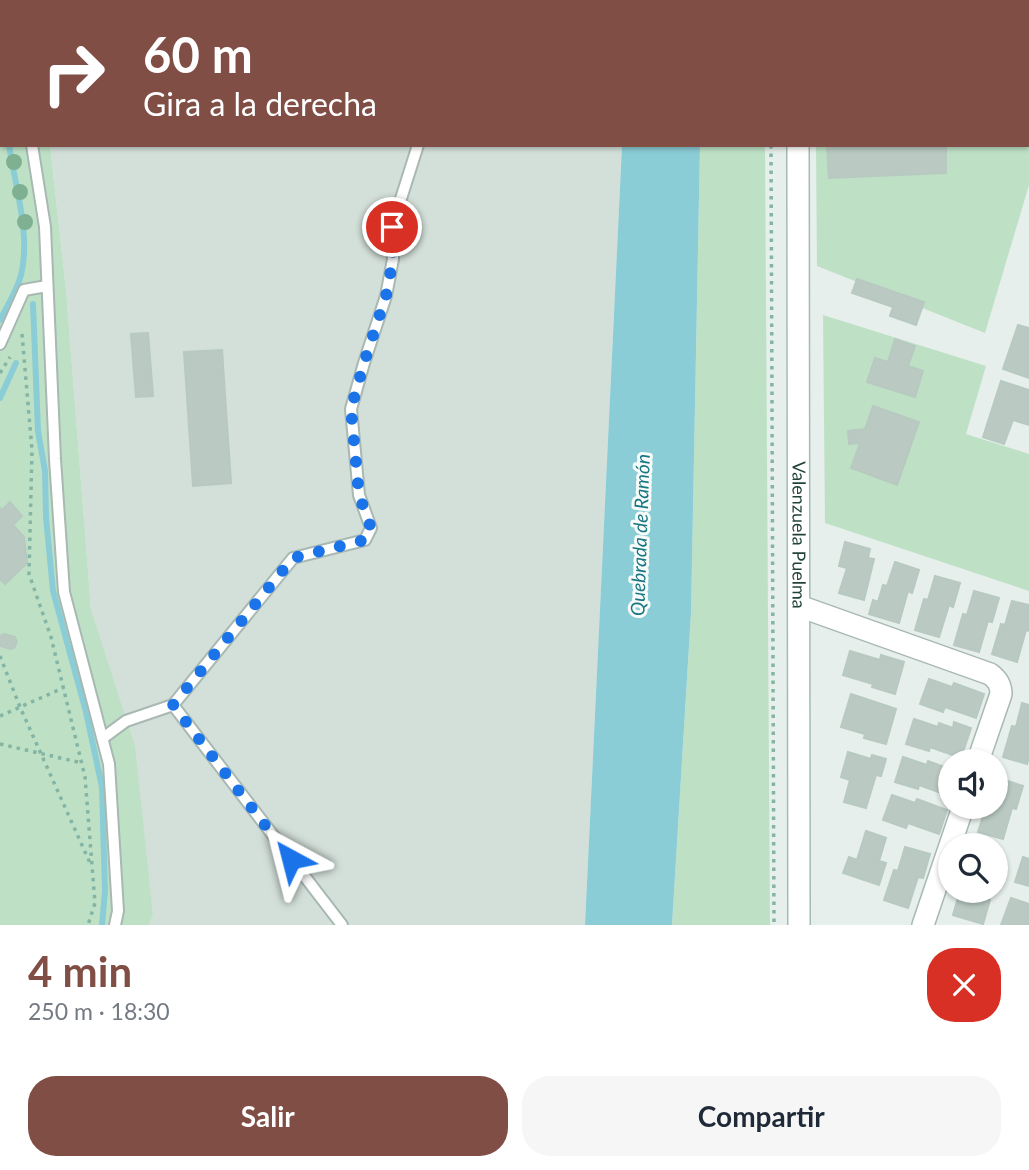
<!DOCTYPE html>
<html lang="es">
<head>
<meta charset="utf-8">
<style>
  body { margin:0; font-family:Lato,sans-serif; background:#f6f6f7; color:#1f2937; height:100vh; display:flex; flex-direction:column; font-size:26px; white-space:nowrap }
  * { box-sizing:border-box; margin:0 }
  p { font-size:23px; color:#747a83 }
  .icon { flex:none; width:38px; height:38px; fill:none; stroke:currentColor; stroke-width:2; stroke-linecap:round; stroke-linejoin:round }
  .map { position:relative; height:925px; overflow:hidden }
  .details { display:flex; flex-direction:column; background:#fff; flex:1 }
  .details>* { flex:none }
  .top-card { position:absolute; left:0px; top:0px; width:1029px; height:147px; box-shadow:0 2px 5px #0004; background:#814e46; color:#fff; overflow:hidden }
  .fabs { position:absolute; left:938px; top:749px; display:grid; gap:14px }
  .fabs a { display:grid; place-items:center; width:70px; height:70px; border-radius:50%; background:#fff; box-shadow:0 2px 5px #0004; font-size:35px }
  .pin { position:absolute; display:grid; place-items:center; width:60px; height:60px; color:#fff; margin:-30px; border:4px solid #fff; border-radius:50%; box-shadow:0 2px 7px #0007 }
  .me { position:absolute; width:77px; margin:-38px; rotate:322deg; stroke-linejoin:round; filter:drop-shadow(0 0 5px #0008) }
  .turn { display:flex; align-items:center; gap:24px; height:147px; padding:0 28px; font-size:32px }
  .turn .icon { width:91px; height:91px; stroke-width:2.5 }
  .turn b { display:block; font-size:49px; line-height:60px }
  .round { display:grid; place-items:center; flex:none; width:74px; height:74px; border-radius:28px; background:#f6f6f7 }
  .headline { display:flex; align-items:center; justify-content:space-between; height:119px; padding:0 28px }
  h1 { font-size:42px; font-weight:700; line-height:52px; color:#814e46 }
  .button { display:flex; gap:14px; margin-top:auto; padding:14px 28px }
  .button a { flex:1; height:80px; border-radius:28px; background:#814e46; color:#fff; font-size:28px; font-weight:700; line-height:80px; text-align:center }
  .button a+a { background:#f6f6f7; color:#1f2937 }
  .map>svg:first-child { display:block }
  .built { fill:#d3dfd9 }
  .green { fill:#bee1c6 }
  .water { fill:#8bcdd6 }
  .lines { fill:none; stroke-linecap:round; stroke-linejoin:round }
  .stream { stroke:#8bcdd6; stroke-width:6 }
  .building { fill:#bacac3; stroke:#b7c9c1; stroke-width:2 }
  .lane-casing { stroke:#a8b8b2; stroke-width:14 }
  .street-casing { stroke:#a8b8b2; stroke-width:24 }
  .secondary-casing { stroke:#a3bcb2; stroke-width:24 }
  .path { stroke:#84b4a4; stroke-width:3.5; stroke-dasharray:3.5 5; stroke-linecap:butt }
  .lane { stroke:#fff; stroke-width:10 }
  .street { stroke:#fff; stroke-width:21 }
  .secondary { stroke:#fff; stroke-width:21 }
  .tree { fill:#7fb091 }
  .route { stroke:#1a73e8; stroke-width:12; stroke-dasharray:0 21.6 }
  .labels { text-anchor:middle; stroke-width:6; stroke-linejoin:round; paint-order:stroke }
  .street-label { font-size:18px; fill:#234339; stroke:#f7fbf9 }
  .water-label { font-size:19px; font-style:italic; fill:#187583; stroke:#f7fbf9 }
</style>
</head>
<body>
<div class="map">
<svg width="1029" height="925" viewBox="0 0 1029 925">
  <rect width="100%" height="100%" fill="#e6efeb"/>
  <g class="built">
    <rect x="33" y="0" width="596" height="2"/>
    <path d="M50,145h572l-37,780h-436l4,-10 -27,-194 -35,-112 -25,-319z"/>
  </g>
  <g class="green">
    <path d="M0,0h33v2h-31v143h48l16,145 25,319 44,138 18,168 -4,10h-149z"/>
    <path d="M1027,125h2v60l-44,148 -168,-67 -1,-121h211z"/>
    <path d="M700,145h65l5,780h-98l19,-312z"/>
    <path d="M823,315l163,51 -20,68 63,20v137l-204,-68z"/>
  </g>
  <path class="water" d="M622,145h78l-9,468 -19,312h-87z"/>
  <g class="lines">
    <g class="stream">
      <path d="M0,55l2,11"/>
      <path d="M33,304l5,127 7,40 1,46 7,74 33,121 16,75 3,104 -3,34"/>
      <path d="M0,320c7,-14 17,-29 21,-45 10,-40 -6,-89 -12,-130"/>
      <path d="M0,398l16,-35"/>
    </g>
  </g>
  <g class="building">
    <path d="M940,0h33l-1,2h-33z"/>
    <path d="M827,145h119v28l-117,5z"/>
    <path d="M857,279l67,23 -8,23 -26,-9 3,-9 -41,-14z"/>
    <path d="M1018,325l11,3v50l-26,-9z"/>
    <path d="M148,333l5,63 -17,1 -5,-63z"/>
    <path d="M895,339l20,7 -7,20 15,5 -8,26 -48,-15 8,-24 13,4z"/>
    <path d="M222,350l9,133 -38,3 -9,-134z"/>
    <path d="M1001,381l28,9v35l-16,-5 -9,24 -21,-7z"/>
    <path d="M873,406l46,16 -22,63 -46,-17 9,-25 -11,1 -1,-13 17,-2z"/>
    <path d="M10,502l12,14 -9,9 11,12 3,26 -22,21 -5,-5v-71l2,2z"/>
    <path d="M845,542l25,7 -2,9 6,1 -10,41 -25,-7 8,-25 -8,-2z"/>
    <path d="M895,562l24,8 -7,23 -4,-2 -9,32 -30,-9 4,-14 5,2 5,-17 4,1z"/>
    <path d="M935,576l25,7 -7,24 -4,-2 -10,32 -24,-7 9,-31 4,1z"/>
    <path d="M974,591l25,7 -7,24 -4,-1 -9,31 -25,-7 9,-31 4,1z"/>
    <path d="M1012,601l17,4v26l-3,-1 -9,32 -25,-8 9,-30 4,1z"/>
    <path d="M4,634l11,3 2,5 -3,6 -4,1 -10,-3v-10z"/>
    <path d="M850,651l30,9 1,-5 23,7 -9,32 -23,-7 1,-3 -30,-9z"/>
    <path d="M929,679l23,8 2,-4 30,11 -8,24 -31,-11 -2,5 -23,-8z"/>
    <path d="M851,694l45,15 -10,35 -22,-6 1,-4 -24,-7z"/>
    <path d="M1022,703l7,2v53l-2,6 -24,-7 9,-31 4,1z"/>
    <path d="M914,719l24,8 1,-4 14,5 1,-6 17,6 -10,30 -31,-11 -1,4 -23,-7z"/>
    <path d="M848,752l23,7 1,-4 14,4 -5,17 -5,-1 -10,33 -22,-6 6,-22 -9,-3z"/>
    <path d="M903,757l24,8 1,-4 22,8v27l-31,-11 -1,4 -23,-7z"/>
    <path d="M998,778l25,8 -7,23 -4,-1 -9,31 -25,-7 8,-25h10v-20z"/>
    <path d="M892,795l23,8 2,-4 30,11 -8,24 -31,-11 -2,5 -23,-8z"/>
    <path d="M866,831l20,7 -7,23 7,2 -7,22 -36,-12 6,-16 8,3z"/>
    <path d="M905,847l25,7 -7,24 -5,-1 -10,31 -24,-8 10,-30 4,1z"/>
    <path d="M1023,857l6,2v27l-14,-4z"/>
    <path d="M960,891l30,9 -7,24 -30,-9z"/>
    <path d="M1011,898l18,6v21h-28z"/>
  </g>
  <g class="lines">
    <defs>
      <g id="lane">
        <path d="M8,0l1,2"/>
        <path d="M463,2v-2"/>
        <path d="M32,145l13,82 10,232 9,133 45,172 9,147 -3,14"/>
        <path d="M0,344l24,-54 23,-4"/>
        <path d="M173,705l120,-147 72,-18 6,-12 -12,-33 -8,-86 13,-46 22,-67 7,-37 -1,-32 26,-82"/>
        <path d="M103,738l23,-17 47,-16 169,220"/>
      </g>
      <g id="street">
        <path d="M1027,84l2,1"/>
        <path d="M799,606l191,68c7,5 11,10 11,20l-23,67"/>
        <path d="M923,925l40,-118"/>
      </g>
      <g id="secondary">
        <path d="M797,0v2"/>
        <path id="s1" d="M798,145l1,780"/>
      </g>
    </defs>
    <use href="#lane" class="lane-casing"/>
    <use href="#street" class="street-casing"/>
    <use href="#secondary" class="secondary-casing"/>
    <g class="path">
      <path d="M771,0v2"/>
      <path d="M0,18l2,8"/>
      <path d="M771,145l3,780"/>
      <path d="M22,334l10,116 -3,124 22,63 34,140 10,126 -7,22"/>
      <path d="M0,373l10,-16"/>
      <path d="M0,656l20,51 70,156"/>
      <path d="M0,716l63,-28"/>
      <path d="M0,744l82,19"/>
    </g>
    <use href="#lane" class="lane"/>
    <use href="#street" class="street"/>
    <use href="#secondary" class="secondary"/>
  </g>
  <g class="tree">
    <circle cx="14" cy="162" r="8"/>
    <circle cx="20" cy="192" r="8"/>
    <circle cx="25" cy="222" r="8"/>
  </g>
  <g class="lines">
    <path class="route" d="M291,859l-118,-154 120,-147 72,-18 6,-12 -12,-33 -8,-86 13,-46 22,-67 7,-37 -1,-32"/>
  </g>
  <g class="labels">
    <g class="street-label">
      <text dy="6" stroke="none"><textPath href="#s1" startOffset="390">Valenzuela Puelma</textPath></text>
    </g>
    <g class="water-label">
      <text transform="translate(640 535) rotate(-88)" y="7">Quebrada de Ramón</text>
    </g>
  </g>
</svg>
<div class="fabs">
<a><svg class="icon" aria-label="sound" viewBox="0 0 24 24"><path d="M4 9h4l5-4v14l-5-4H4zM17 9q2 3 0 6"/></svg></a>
<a><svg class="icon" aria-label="search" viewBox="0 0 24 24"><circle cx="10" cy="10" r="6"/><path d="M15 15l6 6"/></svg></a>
</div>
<div class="pin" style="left:392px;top:227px;background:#d93025"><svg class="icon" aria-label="arrive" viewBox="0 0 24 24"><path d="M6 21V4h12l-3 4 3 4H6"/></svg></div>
<svg class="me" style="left:291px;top:859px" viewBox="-20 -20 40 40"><path d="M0-17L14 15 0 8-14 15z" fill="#1a73e8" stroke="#fff" stroke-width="4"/></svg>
<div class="top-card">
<div class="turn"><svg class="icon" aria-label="right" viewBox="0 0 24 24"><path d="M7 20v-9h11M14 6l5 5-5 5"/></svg><div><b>60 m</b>Gira a la derecha</div></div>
</div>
</div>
<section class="details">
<div class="headline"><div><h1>4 min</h1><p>250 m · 18:30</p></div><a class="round" style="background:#d93025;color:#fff"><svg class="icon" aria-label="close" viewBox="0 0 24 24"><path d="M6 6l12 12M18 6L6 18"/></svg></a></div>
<div class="button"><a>Salir</a><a>Compartir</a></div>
</section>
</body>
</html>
